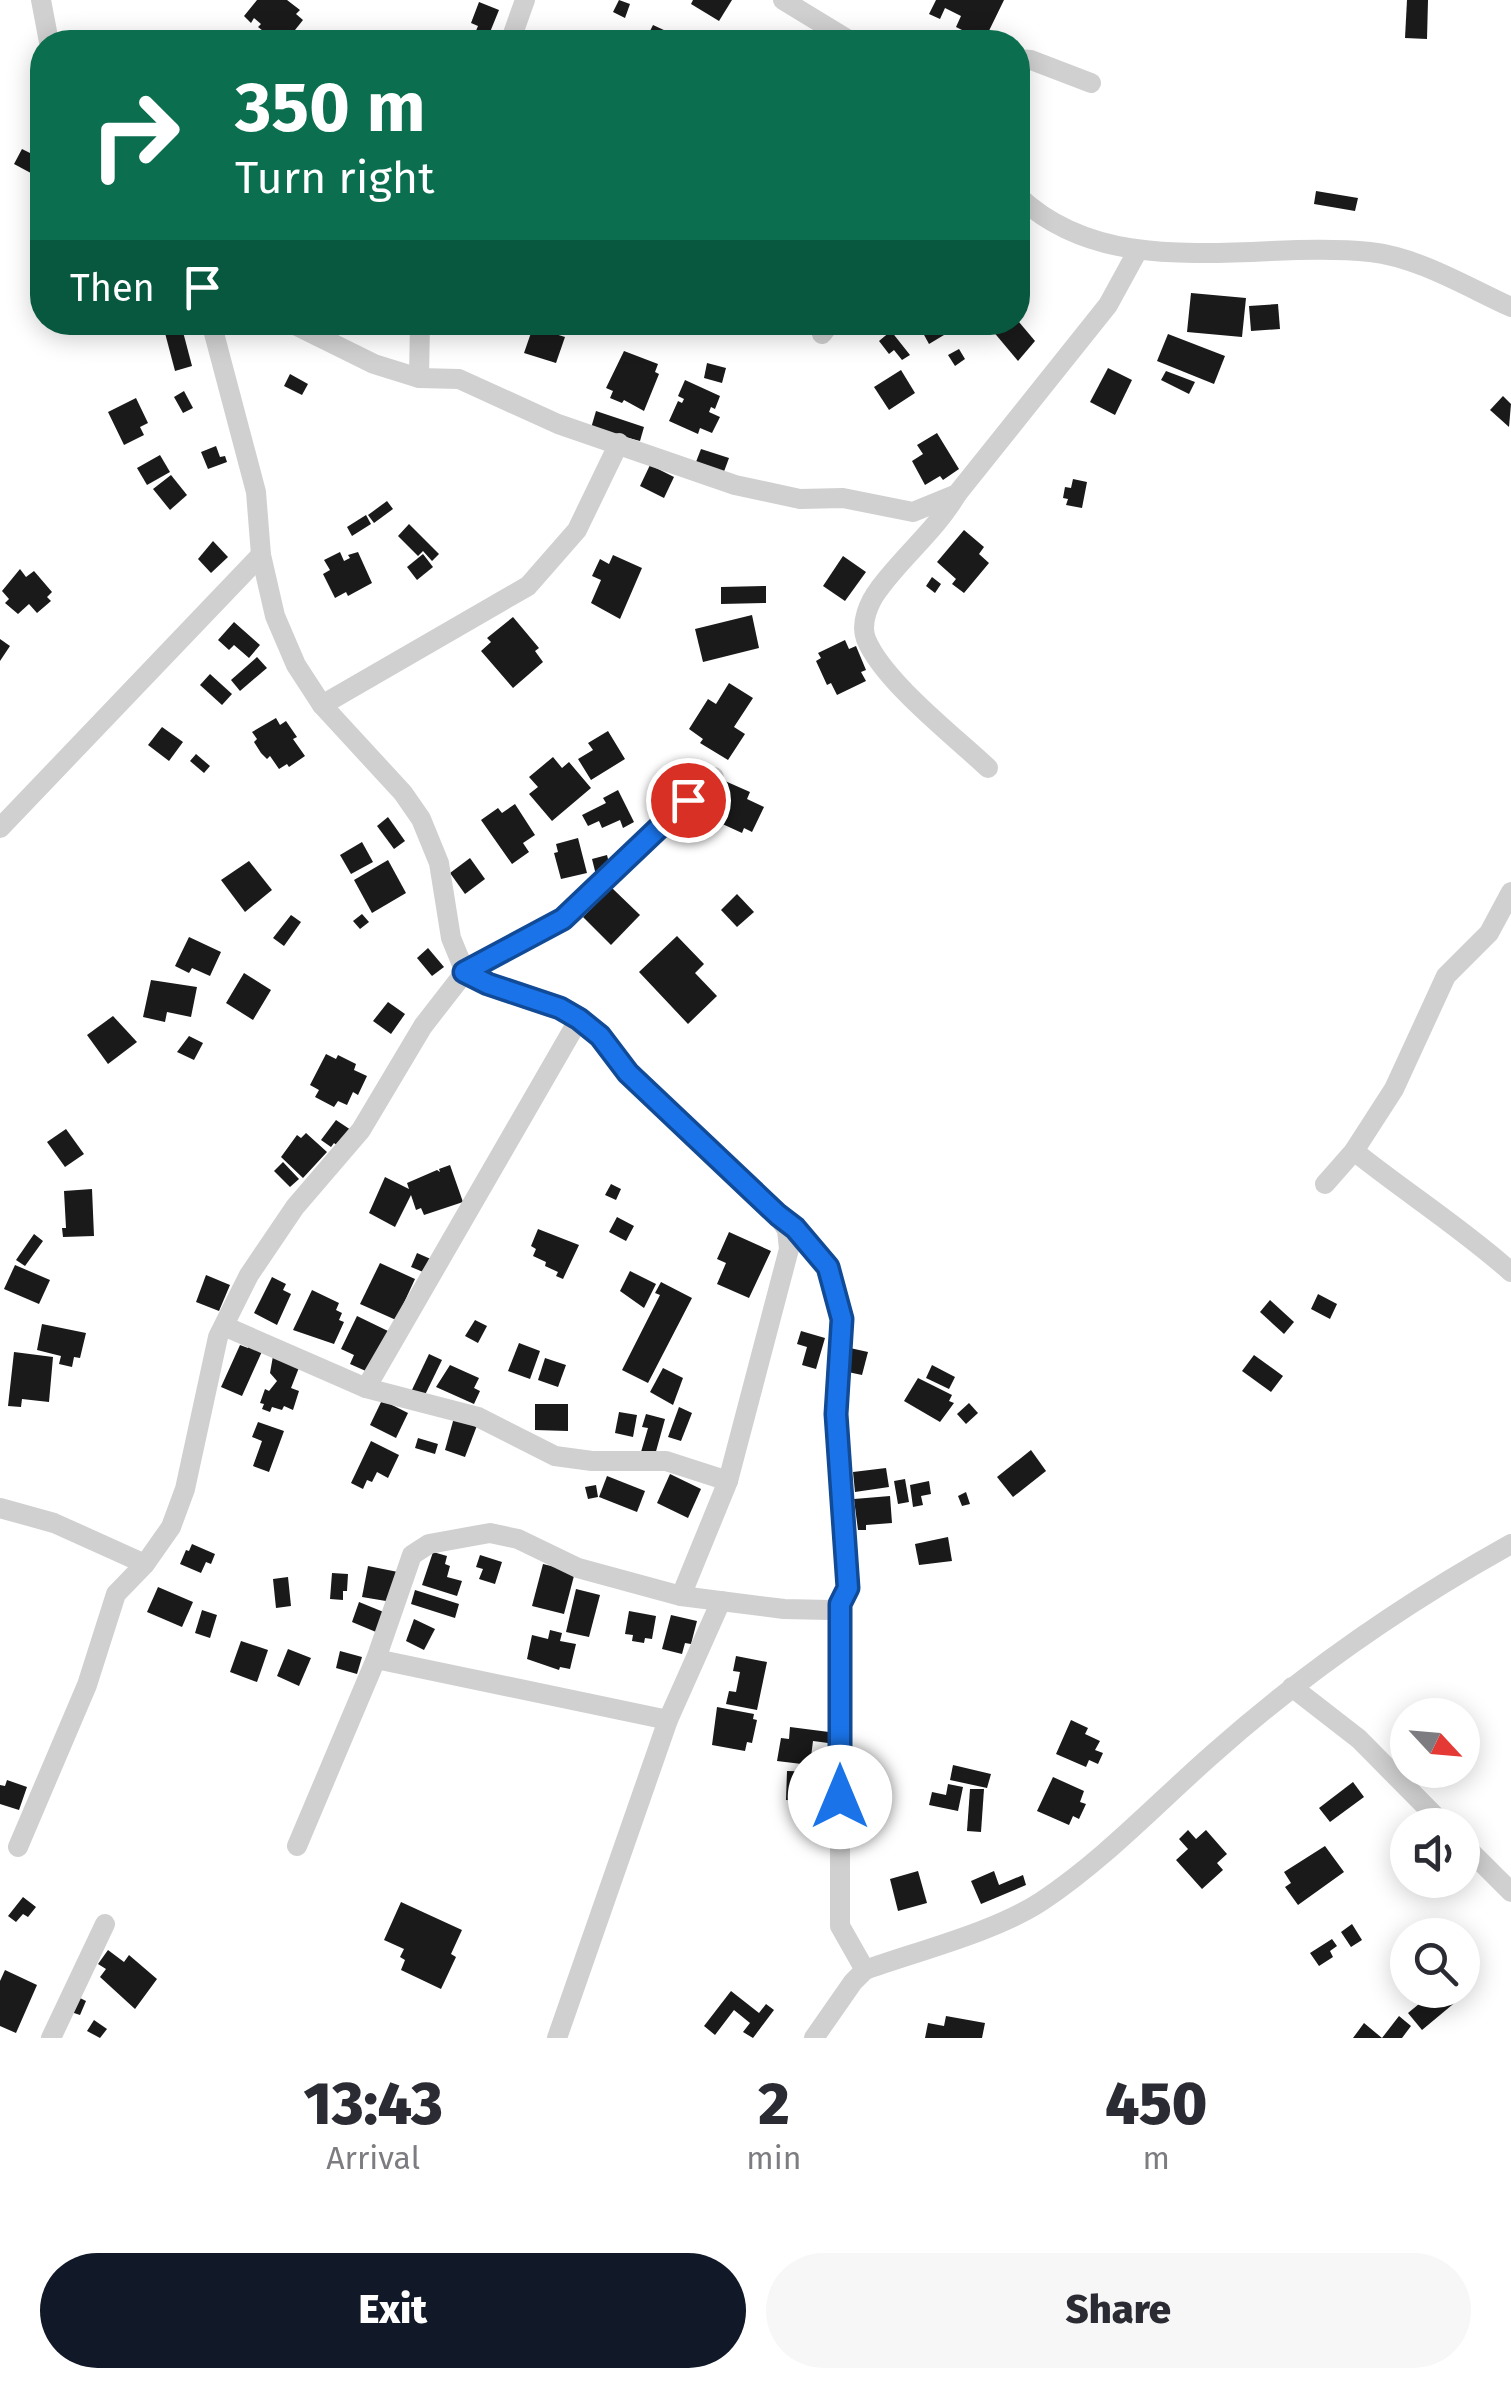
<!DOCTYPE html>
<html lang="en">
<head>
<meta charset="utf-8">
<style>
  body { margin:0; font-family:"Fira Sans",sans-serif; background:#f7f7f7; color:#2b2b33; height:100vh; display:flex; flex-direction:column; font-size:38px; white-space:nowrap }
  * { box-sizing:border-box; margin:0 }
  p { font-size:32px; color:#7c7c81 }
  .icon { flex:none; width:55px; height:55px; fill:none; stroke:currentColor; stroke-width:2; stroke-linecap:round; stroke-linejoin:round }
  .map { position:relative; height:2038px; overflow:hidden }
  .side { display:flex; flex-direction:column; background:#fff; flex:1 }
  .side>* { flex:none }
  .guide { position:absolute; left:30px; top:30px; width:1000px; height:305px; border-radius:40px; box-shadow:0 5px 25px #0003; background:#0b6e4f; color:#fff; overflow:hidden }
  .needle { width:65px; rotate:116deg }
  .controls { position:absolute; left:1390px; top:1698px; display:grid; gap:20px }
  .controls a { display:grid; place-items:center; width:90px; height:90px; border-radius:50%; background:#fff; box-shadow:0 5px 25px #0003; font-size:50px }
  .pin { position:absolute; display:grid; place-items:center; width:85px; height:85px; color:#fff; margin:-42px; border:5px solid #fff; border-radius:50%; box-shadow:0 2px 10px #0007 }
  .me { position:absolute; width:110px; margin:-55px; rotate:0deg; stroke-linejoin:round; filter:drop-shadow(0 0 8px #0008) }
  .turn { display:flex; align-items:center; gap:35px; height:210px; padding:0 40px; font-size:45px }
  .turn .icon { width:130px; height:130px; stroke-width:2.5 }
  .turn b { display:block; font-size:70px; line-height:85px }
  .then { display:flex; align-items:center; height:95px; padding:0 40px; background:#0003; gap:20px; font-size:38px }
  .eta { display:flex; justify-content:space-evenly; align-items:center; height:170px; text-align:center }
  .eta b { font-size:60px; font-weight:800; line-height:70px }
  .action { display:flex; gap:20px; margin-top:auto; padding:20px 40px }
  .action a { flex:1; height:115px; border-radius:60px; background:#111827; color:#fff; font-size:40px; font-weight:800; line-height:115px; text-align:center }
  .action a+a { background:#f7f7f7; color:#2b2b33 }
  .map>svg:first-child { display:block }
  .building { fill:#1a1a1a }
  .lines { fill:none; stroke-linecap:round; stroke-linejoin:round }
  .minor { stroke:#d0d0d0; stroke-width:20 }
  .route-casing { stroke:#114b97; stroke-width:25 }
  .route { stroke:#1a73e8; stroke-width:18 }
</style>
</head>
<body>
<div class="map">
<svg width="1511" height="2038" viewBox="0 0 1511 2038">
  <rect width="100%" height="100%" fill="#fff"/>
  <g class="building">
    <path d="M257,0h30l13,10 -4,4 7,6 -16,20 -6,-5 -5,6 -18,-14 3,-3 -7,-6 -3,5 -7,-7z"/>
    <path d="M619,0l11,4 -5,14 -12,-6z"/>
    <path d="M693,0h39l-13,21 -28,-17z"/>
    <path d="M936,0h68l-20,41 -28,-14 5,-11 -16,-8 -5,11 -11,-5z"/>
    <path d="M1407,0h21l-1,39 -22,-1z"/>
    <path d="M479,2l20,8 -13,32 -14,-2 6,-14 -7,-3z"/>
    <path d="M653,25l26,12 -3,5 -31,-1z"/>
    <path d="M694,34l19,8h-23z"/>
    <path d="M22,149l20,10v20l-28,-15z"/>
    <path d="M1316,191l42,7 -3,13 -41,-7z"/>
    <path d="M1191,293l55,5 -4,39 -55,-5z"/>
    <path d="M1278,304l2,25 -29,2 -2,-25z"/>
    <path d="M917,322h20l7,13 -15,9z"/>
    <path d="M1001,322h18l16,19 -17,20 -26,-31z"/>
    <path d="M533,327l32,10 -9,26 -32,-10z"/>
    <path d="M182,328l10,38 -17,5 -10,-38z"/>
    <path d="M891,331l19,24 -8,5 -8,-10 -5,4 -10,-13z"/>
    <path d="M1168,334l57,22 -11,28 -57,-23z"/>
    <path d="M959,349l6,10 -10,7 -7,-11z"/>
    <path d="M624,351l34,13 -3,8 4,2 -15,37 -20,-11 -2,3 -12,-5 3,-7 -7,-3z"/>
    <path d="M707,363l19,5 -4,15 -18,-5z"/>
    <path d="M1108,368l24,12 -17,35 -25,-13z"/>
    <path d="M901,370l14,23 -26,17 -15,-23z"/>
    <path d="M1166,371l29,11 -6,12 -28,-14z"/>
    <path d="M290,374l18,10 -6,11 -18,-9z"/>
    <path d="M685,380l35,16 -5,13 -4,-2 -2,5 11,5 -8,16 -12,-5 -2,6 -29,-13 9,-20 4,2 2,-4 -6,-3z"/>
    <path d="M184,391l9,17 -10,5 -9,-16z"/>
    <path d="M1503,396l8,8 -2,23 -19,-17z"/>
    <path d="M136,398l12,25 -8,4 4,8 -20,10 -16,-33z"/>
    <path d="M596,411l48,16 -4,14 -49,-13z"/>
    <path d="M937,433l22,36 -16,11 -3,-4 -15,9 -13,-24 11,-7 -6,-9z"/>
    <path d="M216,446l4,11 5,-1 2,6 -19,7 -7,-17z"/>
    <path d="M701,449l28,9 -7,19 -28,-10z"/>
    <path d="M160,455l10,17 -23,13 -10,-17z"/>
    <path d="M650,465l24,12 -10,21 -24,-12z"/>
    <path d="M171,475l16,20 -17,15 -17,-21z"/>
    <path d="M1073,479l14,3 -5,26 -16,-3 2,-6 -5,-1 2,-11 6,1z"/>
    <path d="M387,501l6,8 -19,14 -6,-8z"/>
    <path d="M366,515l5,9 -19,12 -5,-9z"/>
    <path d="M409,524l30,30 -7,7 -9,-10 -5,5 -20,-20z"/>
    <path d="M964,530l20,17 -5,7 10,9 -25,30 -12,-9 4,-5 -19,-17z"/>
    <path d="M213,541l15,16 -17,16 -13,-14z"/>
    <path d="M340,552l4,9 6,-3 -2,-3 10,-3 14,31 -24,13 -2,-4 -11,6 -12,-24 7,-4 -6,-10z"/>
    <path d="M423,554l10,13 -16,13 -10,-13z"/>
    <path d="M613,555l29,13 -22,51 -29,-16 10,-23 -9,-4 8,-17 9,5z"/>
    <path d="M843,556l23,16 -21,29 -22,-15z"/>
    <path d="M20,569l6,8 8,-6 18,21 -5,5 4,4 -14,12 -8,-9 -11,10 -13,-11 4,-4 -7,-8z"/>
    <path d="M932,577l9,7 -6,9 -9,-7z"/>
    <path d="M766,586v17l-45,1v-17z"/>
    <path d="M752,615l7,33 -56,14 -8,-33z"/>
    <path d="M513,617l26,31 -4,3 8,11 -30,26 -32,-37 10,-9 -4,-4z"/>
    <path d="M234,622l26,23 -11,13 -15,-13 -5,5 -11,-10z"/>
    <path d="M0,639l10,7 -10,15z"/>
    <path d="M845,640l4,9 7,-3 10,24 -5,2 5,9 -29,14 -6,-12 -4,2 -11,-24 5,-3 -3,-5z"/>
    <path d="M257,657l10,11 -27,23 -9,-11z"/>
    <path d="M210,674l22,20 -10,11 -22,-20z"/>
    <path d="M729,683l24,15 -19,29 11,7 -17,26 -28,-17 3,-4 -14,-10 19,-30 8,5z"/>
    <path d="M276,718l4,7 6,-4 11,16 -4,2 12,17 -16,11 -2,-3 -8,5 -9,-13 -3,3 -6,-6 -7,-11 3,-3 -5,-7z"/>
    <path d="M162,727l21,15 -14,19 -21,-16z"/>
    <path d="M608,731l17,28 -34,21 -13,-21 15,-9 -5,-7z"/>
    <path d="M196,754l14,12 -6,7 -14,-12z"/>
    <path d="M553,757l9,11 7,-6 22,26 -39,33 -23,-27 9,-7 -9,-10z"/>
    <path d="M725,781l25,11 -3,7 17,8 -12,25 -8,-4 -2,5 -37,-17 7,-15 -4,-2 6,-15 8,4z"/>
    <path d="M618,790l16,32 -11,6 -3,-8 -18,8 -3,-7 -11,5 -6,-11 24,-12 -3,-5z"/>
    <path d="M515,804l20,31 -12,8 6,9 -17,12 -31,-44 17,-12 4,5z"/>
    <path d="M388,817l17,24 -11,8 -17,-23z"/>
    <path d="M578,838l9,35 -26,6 -7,-26 4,-1 -2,-8z"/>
    <path d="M362,842l11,20 -22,12 -11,-19z"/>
    <path d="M607,855l4,16 -15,4 -4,-16z"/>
    <path d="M470,858l15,21 -20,15 -15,-21z"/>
    <path d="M388,860l18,33 -34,20 -18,-33z"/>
    <path d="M249,861l23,29 -27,22 -24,-32z"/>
    <path d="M612,888l28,27 -29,30 -28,-28z"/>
    <path d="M737,894l17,18 -17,15 -16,-17z"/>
    <path d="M362,914l7,8 -9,7 -7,-8z"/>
    <path d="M291,915l10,7 -17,24 -11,-8z"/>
    <path d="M677,936l27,28 -9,9 22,23 -29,28 -49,-52z"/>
    <path d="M189,937l32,15 -11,24 -18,-8 -3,5 -14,-7z"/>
    <path d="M428,948l16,19 -12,9 -15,-18z"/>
    <path d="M244,973l27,17 -18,30 -27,-17z"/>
    <path d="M151,980l46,7 -6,30 -24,-5 -2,10 -22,-5z"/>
    <path d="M388,1002l17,12 -14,20 -18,-13z"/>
    <path d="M113,1016l24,26 -29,22 -21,-29z"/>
    <path d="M189,1036l14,7 -9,17 -17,-8z"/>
    <path d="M326,1054l10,5 2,-4 18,9 -2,6 13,6 -9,19 -5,-3 -6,13 -9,-4 -4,6 -19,-10 4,-7 -9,-5z"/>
    <path d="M336,1120l15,10 -12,17 -5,-4 -3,4 -10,-7z"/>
    <path d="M66,1129l18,25 -19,13 -18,-25z"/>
    <path d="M306,1133l21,19 -24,26 -22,-21 16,-22 4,3z"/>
    <path d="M283,1162l16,17 -9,8 -16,-16z"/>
    <path d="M450,1165l13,37 -39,13 -3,-7 -5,2 -5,-15 -16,32 -26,-14 16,-36 24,12 -2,-6 30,-13 3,2 -1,-3z"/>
    <path d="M611,1184l10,5 -5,11 -11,-5z"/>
    <path d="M92,1189l2,47 -31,1 -1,-9h4l-2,-37z"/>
    <path d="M617,1217l17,9 -8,15 -17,-9z"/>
    <path d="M538,1229l41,16 -16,34 -7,-3 2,-4 -13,-6 1,-4 -13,-6 3,-7 -5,-3z"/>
    <path d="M729,1232l42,19 -22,47 -32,-14 9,-21 -9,-4z"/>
    <path d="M34,1234l9,7 -18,25 -9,-6z"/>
    <path d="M417,1253l16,7 -5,14 -17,-7z"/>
    <path d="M380,1263l35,16 -19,41 -36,-16z"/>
    <path d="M15,1265l35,15 -11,24 -35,-15z"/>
    <path d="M630,1271l26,13 -12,24 -24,-17z"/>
    <path d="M206,1275l24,10 -11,26 -23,-9z"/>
    <path d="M272,1277l14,7 -3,6 8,4 -14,31 -23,-12z"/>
    <path d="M661,1282l31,16 -44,85 -26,-13 38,-75 -5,-2z"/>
    <path d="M312,1290l27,13 -3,7 6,3 -3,7 5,2 -10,22 -41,-14z"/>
    <path d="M1318,1294l19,10 -7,15 -19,-10z"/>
    <path d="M1270,1300l24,22 -10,12 -24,-22z"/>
    <path d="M357,1316l31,15 -20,41 -18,-8 4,-9 -13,-6z"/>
    <path d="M475,1320l12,6 -9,17 -13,-7z"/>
    <path d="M42,1324l44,9 -6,25 -6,-1 -2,10 -13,-3 2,-8 -24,-6z"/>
    <path d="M801,1331l24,7 -9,31 -14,-4 5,-18 -10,-3z"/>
    <path d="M251,1341l13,6 -22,49 -21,-9 19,-42 8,3z"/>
    <path d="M519,1343l21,8 -10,28 -22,-8z"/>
    <path d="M850,1348l18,4 -6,23 -14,-3z"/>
    <path d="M14,1352l39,5 -4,45 -27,-3 -1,8 -13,-1z"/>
    <path d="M429,1354l13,6 -20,41 -12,-7z"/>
    <path d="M1254,1355l29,21 -12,16 -29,-21z"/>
    <path d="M273,1356l27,9 -9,23 8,3 -6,19 -9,-4 -2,4 -10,-3 -2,5 -8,-3 2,-5 -4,-1 5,-14 4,2 8,-10 -7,-8z"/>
    <path d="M545,1358l21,7 -8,22 -20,-7z"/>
    <path d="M450,1365l29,13 -5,10 6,3 -6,13 -38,-17z"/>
    <path d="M932,1365l23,12 -6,12 -23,-11z"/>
    <path d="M663,1368l20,10 -10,27 -23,-13z"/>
    <path d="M918,1378l34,17 -3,6 5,2 -14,19 -36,-21z"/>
    <path d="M382,1400l26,13 -12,25 -26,-13z"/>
    <path d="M969,1403l9,10 -12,11 -9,-10z"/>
    <path d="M535,1404h33v27l-33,-1z"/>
    <path d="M679,1407l13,6 -11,28 -13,-4z"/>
    <path d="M619,1412l18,3 -4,22 -18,-4z"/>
    <path d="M455,1414l23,9 -13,34 -20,-7z"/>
    <path d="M646,1414l19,5 -10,36 -14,-3 7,-24 -6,-1z"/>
    <path d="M258,1422l26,9 -15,41 -16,-6 9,-25 -10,-4z"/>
    <path d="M418,1438l20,6 -3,10 -20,-6z"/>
    <path d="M371,1441l28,14 -11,23 -11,-6 -5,10 -5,-2 -4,9 -12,-6z"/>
    <path d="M1031,1450l15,21 -33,26 -16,-20z"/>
    <path d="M886,1468l3,19 -34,5 -2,-20z"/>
    <path d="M670,1474l31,15 -13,29 -31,-15z"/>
    <path d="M607,1476l38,15 -8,21 -38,-15z"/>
    <path d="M905,1479l4,23 -11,2 -4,-23z"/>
    <path d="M929,1481l2,13 -10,2 2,9 -10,2 -3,-22z"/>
    <path d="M596,1485l2,12 -10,2 -3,-12z"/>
    <path d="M966,1492l4,12 -8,2 -4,-10z"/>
    <path d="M890,1496l2,27 -26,2v5h-8l-4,-31z"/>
    <path d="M948,1537l4,24 -33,4 -4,-21z"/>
    <path d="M192,1544l23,10 -4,10 -5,-2 -5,11 -21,-9 6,-14 3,1z"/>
    <path d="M433,1552l14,4 -2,8 5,2 -3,11 15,4 -5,15 -35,-11z"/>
    <path d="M480,1555l22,7 -7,22 -16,-5 4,-10 -7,-2z"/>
    <path d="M543,1564l32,8 -11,42 -32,-8z"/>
    <path d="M368,1566l30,6 -6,30 -30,-5z"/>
    <path d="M332,1573l16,1 -1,17h-4v9l-13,-1z"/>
    <path d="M288,1577l3,29 -15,2 -3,-29z"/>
    <path d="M158,1587l35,15 -11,25 -35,-15z"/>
    <path d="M576,1589l24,6 -11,42 -23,-5z"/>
    <path d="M415,1590l44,14 -4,14 -44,-14z"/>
    <path d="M359,1602l27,11 -10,19 -24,-10z"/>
    <path d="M202,1610l15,5 -7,23 -15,-5z"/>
    <path d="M629,1611l27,5 -4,23 -7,-1 -1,5 -12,-2 1,-6 -8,-1z"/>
    <path d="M671,1615l26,6 -6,23 -6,-1 -3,11 -20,-5z"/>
    <path d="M414,1619l21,10 -11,21 -18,-9z"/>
    <path d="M550,1630l12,3 -2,8 16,3 -6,25 -10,-2 -1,3 -32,-11 5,-24 16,4z"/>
    <path d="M241,1641l27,9 -11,32 -27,-10z"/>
    <path d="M288,1649l23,9 -12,28 -22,-10z"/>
    <path d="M340,1651l22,6 -5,17 -21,-6z"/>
    <path d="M736,1656l31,6 -10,48 -31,-6 3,-13 7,1 4,-20 -7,-1z"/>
    <path d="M717,1707l37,7 -1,5 4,1 -5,23 -5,-1 -2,9 -33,-6z"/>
    <path d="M1071,1720l17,8 -3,6 15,7 -5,9 8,3 -5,11 -9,-4 -3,7 -30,-13z"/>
    <path d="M790,1727l39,5 -1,11 -15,-2 -3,24 -33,-4 4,-23 8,1z"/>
    <path d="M953,1765l38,9 -4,14 -37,-8z"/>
    <path d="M787,1771l45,1 -1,30h-7l-1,8h-20l1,-9 -18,-1z"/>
    <path d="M1053,1777l31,14 -4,11 6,2 -7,15 -6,-3 -4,9 -32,-14z"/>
    <path d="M7,1780l20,7 -8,23 -19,-6v-19l5,1z"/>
    <path d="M1353,1782l11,15 -34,25 -11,-14z"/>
    <path d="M948,1784l15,3 -5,24 -29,-6 3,-13 14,3z"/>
    <path d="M970,1789h14l-3,43 -14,-1z"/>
    <path d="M1188,1830l8,9 10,-9 21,24 -10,9 6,7 -21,19 -26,-29 12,-11 -9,-10z"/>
    <path d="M1325,1846l19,26 -46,33 -13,-18 6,-4 -7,-11z"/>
    <path d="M918,1871l9,32 -29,8 -8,-32z"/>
    <path d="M994,1871l5,14 24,-10 3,10 -45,19 -10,-23z"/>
    <path d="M23,1897l13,10 -8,10 -5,-3 -7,8 -8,-6z"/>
    <path d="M401,1902l61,28 -11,24 5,3 -15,32 -40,-19 4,-10 -5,-3 4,-8 -20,-9z"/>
    <path d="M1352,1924l10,16 -11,7 -10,-15z"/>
    <path d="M1332,1939l5,7 -7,5 3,6 -14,9 -9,-13z"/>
    <path d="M108,1950l16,12 5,-7 28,24 -22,30 -35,-32 6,-8 -8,-5z"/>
    <path d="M5,1970l32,15 -21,48 -16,-7v-45z"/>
    <path d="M1436,1990h25l-6,5 3,5 -36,30 -14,-17z"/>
    <path d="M731,1991l28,22 7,-9 8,6 -21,28 -10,-6 7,-9 -16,-13 -19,25 -11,-9z"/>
    <path d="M78,1997l8,4 -6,14 -9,-3z"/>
    <path d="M946,2016l39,7 -3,15h-57l3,-15 16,3z"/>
    <path d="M1399,2016l12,10 -9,12h-49l11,-15 18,15z"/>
    <path d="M94,2020l13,9 -7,9 -13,-7z"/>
  </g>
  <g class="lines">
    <g class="minor">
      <path d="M41,0l8,42"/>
      <path d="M783,0l69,42"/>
      <path d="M510,42l15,-42"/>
      <path d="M1018,59l13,1 60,23"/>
      <path d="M1018,196c94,89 236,44 352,56 48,5 97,35 141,55"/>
      <path d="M211,322l45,170 5,63 14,61 21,49 26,40 81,88 18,26 18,44 12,75 14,34c36,19 80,24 114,47 23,15 33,39 52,57 48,47 98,92 146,139l10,15 2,19 -61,232 -47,115"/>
      <path d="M289,322l85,42 45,14 40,1 99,45 177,61 65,14 43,-1 70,14 44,-18 151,-189 29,-53"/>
      <path d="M822,334l9,-12"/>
      <path d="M419,378l1,-56"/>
      <path d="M957,494c-21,36 -54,62 -78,95 -10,13 -19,34 -13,50 17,42 88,97 122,129"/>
      <path d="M322,705l206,-119 49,-56 42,-87"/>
      <path d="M0,828l261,-273"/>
      <path d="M1354,1151c51,41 108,77 157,121"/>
      <path d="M1325,1184l29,-33 40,-62 52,-113 43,-43 22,-41"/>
      <path d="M224,1326l142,62 112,29 77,39 37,5h74l62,20"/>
      <path d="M366,1388l213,-369"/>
      <path d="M0,1508l54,15 91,41"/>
      <path d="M840,1604v322l25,44"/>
      <path d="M376,1659l292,61"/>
      <path d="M1292,1687l67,52 85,86"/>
      <path d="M1462,1843l49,49"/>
      <path d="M297,1846l79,-187 36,-104 17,-11 61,-11 28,6 60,29 103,28 103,13 46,1 10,-6 8,-16 -13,-174 8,-95 -16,-52 -32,-39 -12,-9"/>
      <path d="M18,1847l69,-162 29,-91 29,-30 26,-37 14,-38 33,-152 31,-62 46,-68 66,-77 62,-104 42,-54 98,-53 151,-142"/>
      <path d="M51,2038l54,-114"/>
      <path d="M557,2038l111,-318 53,-119"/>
      <path d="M814,2038l39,-56 12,-12c53,-19 130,-38 177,-69 63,-42 115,-98 172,-148 91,-81 191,-150 297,-209"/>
    </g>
  </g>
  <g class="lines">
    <defs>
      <path id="route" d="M688,800l-125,119 -99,53 24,12 72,24 19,11 21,17 28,37 150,142 17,13 33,39 14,52 -6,95 12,174 -8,16v193"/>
    </defs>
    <use href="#route" class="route-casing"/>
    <use href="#route" class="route"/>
  </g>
</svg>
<div class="controls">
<a><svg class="needle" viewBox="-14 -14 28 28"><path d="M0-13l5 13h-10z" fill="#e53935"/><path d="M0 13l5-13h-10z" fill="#7c7c81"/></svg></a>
<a><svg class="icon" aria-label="sound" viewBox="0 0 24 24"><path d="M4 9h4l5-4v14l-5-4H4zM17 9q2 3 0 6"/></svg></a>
<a><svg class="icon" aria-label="search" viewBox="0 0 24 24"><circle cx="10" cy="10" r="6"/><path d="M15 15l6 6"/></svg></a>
</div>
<div class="pin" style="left:688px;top:800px;background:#d93025"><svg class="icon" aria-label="arrive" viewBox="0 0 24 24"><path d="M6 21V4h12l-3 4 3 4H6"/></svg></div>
<svg class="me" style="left:840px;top:1797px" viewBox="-20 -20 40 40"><circle r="19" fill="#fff"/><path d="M0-13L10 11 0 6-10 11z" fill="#1a73e8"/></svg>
<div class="guide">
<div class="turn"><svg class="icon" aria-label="right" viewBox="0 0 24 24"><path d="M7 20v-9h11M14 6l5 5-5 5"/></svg><div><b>350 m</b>Turn right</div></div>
<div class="then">Then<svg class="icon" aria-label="arrive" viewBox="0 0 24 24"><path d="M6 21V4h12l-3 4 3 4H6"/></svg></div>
</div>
</div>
<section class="side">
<div class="eta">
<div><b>13:43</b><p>Arrival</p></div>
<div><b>2</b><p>min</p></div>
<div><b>450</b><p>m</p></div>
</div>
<div class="action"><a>Exit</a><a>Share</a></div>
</section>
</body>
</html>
